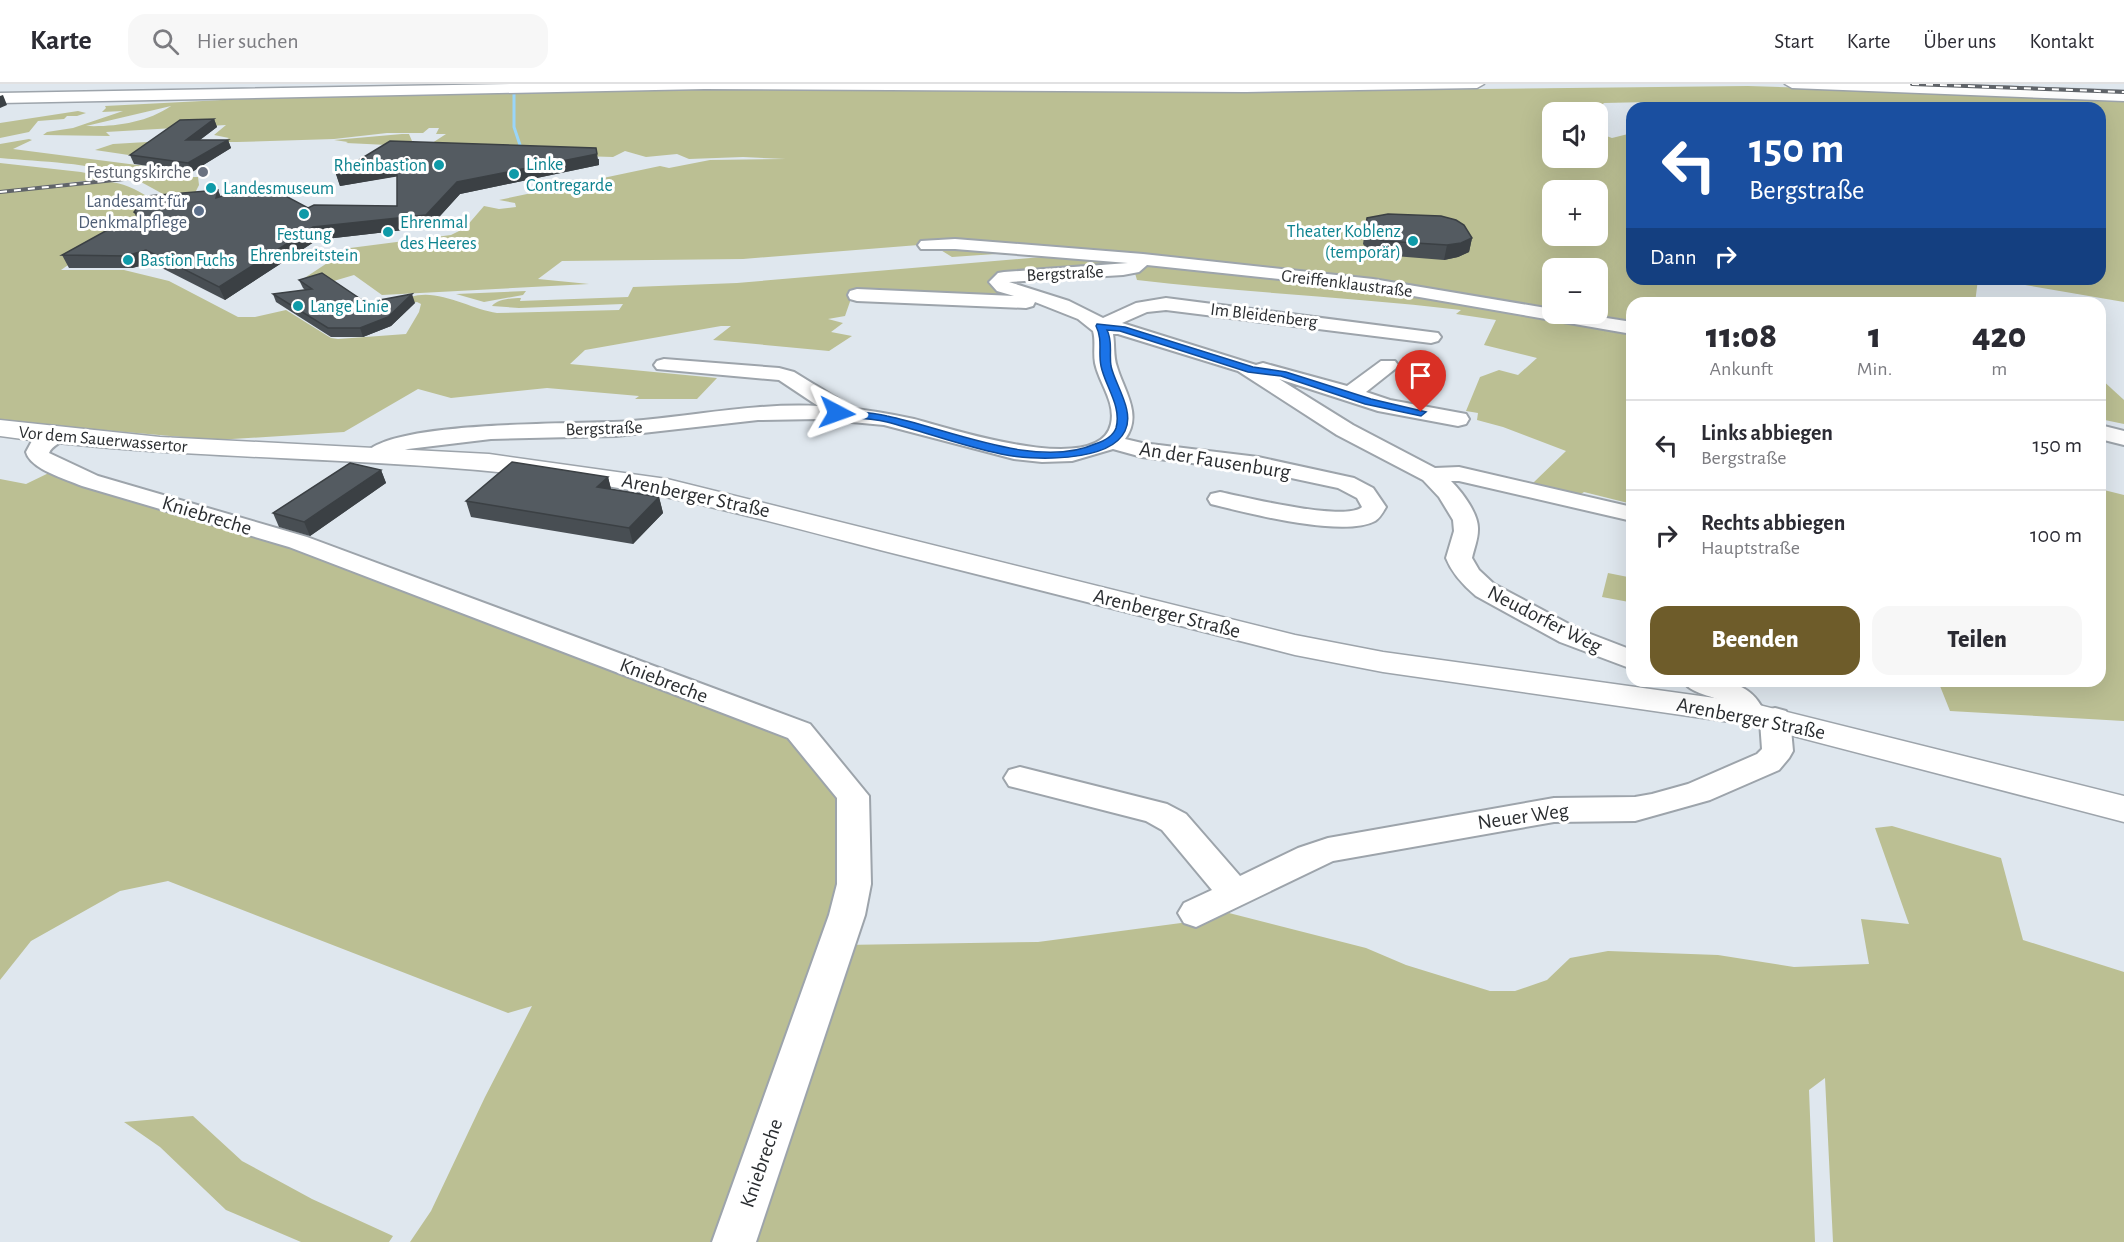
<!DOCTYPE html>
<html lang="de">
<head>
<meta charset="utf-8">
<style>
  body { margin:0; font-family:"Alegreya Sans",sans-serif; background:#f7f7f7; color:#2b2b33; height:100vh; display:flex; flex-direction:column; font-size:22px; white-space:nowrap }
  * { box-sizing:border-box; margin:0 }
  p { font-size:20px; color:#7c7c81 }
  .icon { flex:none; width:33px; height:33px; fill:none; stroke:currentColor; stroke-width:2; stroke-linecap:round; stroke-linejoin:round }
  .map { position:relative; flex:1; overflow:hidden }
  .sheet { position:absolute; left:1626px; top:213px; width:480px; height:390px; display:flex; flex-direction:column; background:#fff; border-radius:18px; box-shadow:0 6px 24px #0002 }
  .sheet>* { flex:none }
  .banner { position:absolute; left:1626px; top:18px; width:480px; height:183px; border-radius:18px; box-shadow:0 6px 24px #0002; background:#1a4fa0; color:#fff; overflow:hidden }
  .controls { position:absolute; left:1542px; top:18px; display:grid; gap:12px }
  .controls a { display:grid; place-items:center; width:66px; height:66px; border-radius:12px; background:#fff; box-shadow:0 6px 24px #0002; font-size:30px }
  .pin { position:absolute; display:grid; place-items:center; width:51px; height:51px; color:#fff; margin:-62px -26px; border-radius:50% 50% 50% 0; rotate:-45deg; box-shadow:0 0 6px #0007 }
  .pin .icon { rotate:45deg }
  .me { position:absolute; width:66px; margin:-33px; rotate:94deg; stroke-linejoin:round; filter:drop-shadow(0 0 4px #0008) }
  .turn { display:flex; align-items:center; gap:21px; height:126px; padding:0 24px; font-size:27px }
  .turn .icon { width:78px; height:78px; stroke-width:2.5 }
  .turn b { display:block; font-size:42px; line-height:51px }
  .then { display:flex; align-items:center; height:57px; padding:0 24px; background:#0003; gap:12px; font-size:22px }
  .eta { display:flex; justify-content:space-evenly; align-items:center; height:102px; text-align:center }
  .eta b { font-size:36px; font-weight:800; line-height:42px }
  .primary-button { display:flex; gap:12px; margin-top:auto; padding:12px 24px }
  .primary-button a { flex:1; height:69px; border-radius:18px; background:#6e5c2a; color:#fff; font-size:24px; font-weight:800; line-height:69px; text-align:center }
  .primary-button a+a { background:#f7f7f7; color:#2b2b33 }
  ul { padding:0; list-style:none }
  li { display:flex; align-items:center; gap:18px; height:90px; padding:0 24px; border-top:2px solid #e1e1e2 }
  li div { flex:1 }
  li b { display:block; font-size:22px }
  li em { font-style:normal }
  header { display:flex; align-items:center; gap:36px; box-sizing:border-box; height:84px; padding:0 30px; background:#fff; border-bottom:2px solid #e1e1e2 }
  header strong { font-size:28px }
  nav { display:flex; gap:33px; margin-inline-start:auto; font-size:21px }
  .search { width:420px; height:54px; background:#f7f7f7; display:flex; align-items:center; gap:15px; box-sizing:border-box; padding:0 21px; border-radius:18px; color:#7c7c81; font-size:22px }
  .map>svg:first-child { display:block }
  .green { fill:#bbbf93; fill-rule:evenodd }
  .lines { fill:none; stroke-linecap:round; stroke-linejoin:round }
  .stream { stroke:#99d5f9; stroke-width:3 }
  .minor-casing { stroke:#9da4ab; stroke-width:4 }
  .major-casing { stroke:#9da4ab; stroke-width:3 }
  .minor { fill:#fff; fill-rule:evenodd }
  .major { fill:#fff; fill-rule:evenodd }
  .rail-casing { stroke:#606469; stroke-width:4 }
  .rail { stroke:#fff; stroke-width:2; stroke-dasharray:7; stroke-linecap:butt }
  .wall { fill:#484e53 }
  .shaded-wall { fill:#3b4044 }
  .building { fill:#545b61; stroke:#3b4044; stroke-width:1.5 }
  .route { fill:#1a73e8; stroke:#114b97; stroke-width:1.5 }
  .culture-dot { fill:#0f9aa8; stroke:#fff; stroke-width:2 }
  .worship-dot { fill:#6b7280; stroke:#fff; stroke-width:2 }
  .service-dot { fill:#5c6f8a; stroke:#fff; stroke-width:2 }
  .labels { text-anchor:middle; stroke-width:6; stroke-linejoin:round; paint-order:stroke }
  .far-culture-label { font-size:18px; fill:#0d838f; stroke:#fff; text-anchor:start }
  .far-worship-label { font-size:18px; fill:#5b616d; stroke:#fff; text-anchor:end }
  .far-service-label { font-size:18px; fill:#4e5e75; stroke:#fff; text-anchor:end }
  .far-street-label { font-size:18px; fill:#2a2d30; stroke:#fff }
  .street-label { font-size:21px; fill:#2a2d30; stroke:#fff }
</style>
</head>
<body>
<header>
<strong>Karte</strong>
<div class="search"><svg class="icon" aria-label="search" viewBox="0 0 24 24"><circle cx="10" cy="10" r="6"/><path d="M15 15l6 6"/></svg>Hier suchen</div>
<nav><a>Start</a><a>Karte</a><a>Über uns</a><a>Kontakt</a></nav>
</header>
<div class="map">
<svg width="2124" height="1158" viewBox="0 0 2124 1158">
  <rect width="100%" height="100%" fill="#dfe7ee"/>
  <g class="green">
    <path d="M1748,2l170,5 206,11v200l-134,-23h110v-171h-414l-38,-6 -44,1 -9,9h-43v46h46v-25l14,5 20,-5v146h346l-3,24h-343v23l-72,-12h38v-46h-46v44l-179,-29 -321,-33 -100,7 -21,-13 -188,15 -181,2 -24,18 51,5 -207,11 -28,-20 -27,8 -24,-4 47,-31 101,-13 14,-7 19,-22 15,3 17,-2 -1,-4 -16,-3 161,-34 9,2 41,-8 76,-1 -43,-2 -54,2 -12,-5 -31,3 -21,-6 -12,6 -193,-6 26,-17h-10l3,-6h-10l-6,5h-36l-53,6 -97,3h-15l7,-4 -15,-3 12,-10 -120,7 4,4 -67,-1 4,-3 26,-4 50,-17 -21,1 4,-4 -1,-2 195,-10 346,-8 655,3zM171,22c-25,17 -57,21 -85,20zM1552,106h46v46h-46z"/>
    <path d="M78,27l8,2 -9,3h-10l-3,3 -26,2 -9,11 -29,6v-15z"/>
    <path d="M402,50h7l3,7 -24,4 -42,-2 2,-1 -14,-2z"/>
    <path d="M29,55l3,1 -19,9 155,20 -3,4 -9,1 -2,3h44l1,8 -11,22c-20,-9 -38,-22 -59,-30 -39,-15 -87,-15 -129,-19v-14z"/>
    <path d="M147,58l35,2 -13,17 -74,-11 18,-6z"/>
    <path d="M0,79l81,9 28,6 -109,13z"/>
    <path d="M106,98c17,0 29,7 44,16 -5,39 -62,52 -89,72h63l45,11 69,36h17l31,-7 45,28 7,1 68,-5 13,-22 2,-8 -4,-2 -20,4c28,-27 69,3 100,7l122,-3 4,-6 -104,4 -27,-2c6,-7 20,-8 29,-8l-1,3 108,-4 5,-10 104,-4 305,-26 83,5 -1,4 -125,9 -9,5 -1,3 5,5 40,12 -181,-7 -8,23 -17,3 15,4 -12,9 21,4 -23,15 -116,-11 18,-14h-10l-136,24 -15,14 147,14 -20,21h-62l4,-3 -92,-8 -96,10 -33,-9 -74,43 -128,8 -216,-19v-228z"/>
    <path d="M1145,180l177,19 146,19 164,29v173l-48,-12 -6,4 -46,-12 34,-33 -63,-24 -26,-7 1,-7 -12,-2 14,-34 19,-7 19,5 19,-17 -53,-13 12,-25 -40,-6 5,-4c-108,-13 -216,-17 -324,-30l-3,-10z"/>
    <path d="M526,207l-3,4 -39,7 -28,-8z"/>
    <path d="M2100,294l24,22v24l-24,-5z"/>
    <path d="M57,385l238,78 496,189 51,64v145l196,-3 158,-21 33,-8 137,35 40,17 84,26h25l32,-11 23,-22 38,-7 110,4 76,12 75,-3 -8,-45 48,5 -34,-96 17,-2 109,32 22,82 101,32v270h-291l-8,-164 -16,12 6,152h-1405l21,-31 54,-114 47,-91 -24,7 -340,-132 -48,10 -89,50 -31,39v-501l26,5z"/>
    <path d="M2100,405l24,6v226l-174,-10 -12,-30h162z"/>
    <path d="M1632,483v89l-3,-54 -27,-5 6,-24 20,4z"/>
    <path d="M193,1032l49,45 70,38 81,37 -4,6h-88l-75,-32 -66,-63 -36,-25z"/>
  </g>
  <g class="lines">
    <path class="stream" d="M514,7v36l8,24"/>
    <defs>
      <g id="minor">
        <path d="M955,155l188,15 230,25 179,30v5h29l51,8v12l-259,-45 -226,-24 -8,7 -16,3 -114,7 60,19 34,17 33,-15 30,-5 272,35 3,4 -3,4 -7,2 -265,-33 -19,2 -25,11 134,42 7,-2 84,23 34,-25h14l3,4 -3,4 -29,23 24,8 76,14 3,5 -3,5 -8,2 -80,-15 -99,-32 74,46 82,43 24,-1 173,40v14l-173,-40h-8c11,11 28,33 27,49 0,9 -4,19 -6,28l7,12 15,14 86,46 52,20v19l-72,-27 -84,-46c-13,-11 -24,-23 -30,-38l8,-27 -1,-11 -14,-23 -16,-17 -86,-45 -99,-64 -120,-37h-5c2,11 0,22 4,33 7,24 26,48 8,72l17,4 116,14 96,21 19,10 13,19c-3,5 -6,11 -11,14 -32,17 -128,-8 -164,-17l-3,-5 3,-5 9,-2c24,5 126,30 142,15l-5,-9 -19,-10 -80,-17 -116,-14 -29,-8 -41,12 -30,1 -28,-3 -130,-34 -65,-6 -61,1 -142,16 -125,3 -83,10 -13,4 -12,7 -8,2 -8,-2 -3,-5c24,-36 220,-30 268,-34 62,-5 123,-18 186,-15l-39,-26 -122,-11 -3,-4 3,-4 7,-2 115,9 15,4 47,29 5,7c23,2 45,6 68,11 32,8 185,60 197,5 5,-22 -12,-41 -16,-61 -2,-11 1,-22 -2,-32l-15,-12 -43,-17 -2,4 -7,2 -169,-7 -7,-2 -2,-4 2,-4 7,-2 157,7 -17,-5 -8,-9 9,-9 6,-1 124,-9 -173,-14h-34l-3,-4 3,-4z"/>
        <path d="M2100,341l24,6v14l-24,-6z"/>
        <path d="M56,345l8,2 3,5c-5,7 -15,9 -18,17l49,23 209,61 503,187 59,72 2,88 -6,31 -109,327h-44l117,-327 8,-31v-86l-49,-60 -499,-191 -207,-61c-16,-7 -52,-17 -56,-34l7,-13z"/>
        <path d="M1683,597c33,0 64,-5 81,30l11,-3 11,3 4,7 3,33 -4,7 -10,12 -69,30 -75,21 -81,1 -221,39 -137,66 -12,-4 -6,-10 6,-10 28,-13 -50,-60 -16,-9 -137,-35 -5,-8 5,-8 11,-3 147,37 19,10 54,62 58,-28 30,-10 226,-40 81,-1 17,-3 36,-10 69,-30 5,-5 -2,-28 -9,3 -11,-3c-2,-4 -4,-9 -7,-12 -14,-15 -40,-12 -50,-28z"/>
      </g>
      <g id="major">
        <path d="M513,0h971l-7,4 -231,4 -542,-3 -704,14v-10z"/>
        <path d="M1785,0h132l207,7v10l-332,-13z"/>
        <path d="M0,336l160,17 329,17 178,25 628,156 88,17 368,51 373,93v26l-373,-97 -368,-53 -88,-17c-137,-35 -274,-70 -411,-104 -101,-26 -200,-54 -303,-69 -193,-28 -388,-19 -581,-46z"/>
      </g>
    </defs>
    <use href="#minor" class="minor-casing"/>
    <use href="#major" class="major-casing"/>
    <use href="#minor" class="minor"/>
    <use href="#major" class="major"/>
    <defs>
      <g id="rail">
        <path d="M1912,0l212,8"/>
        <path d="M0,108l162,-17"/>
      </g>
    </defs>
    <use href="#rail" class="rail-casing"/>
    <use href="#rail" class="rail"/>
  </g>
  <g class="wall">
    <path d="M214,35l3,8 -17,13h28l3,8 -39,24 -58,-8 -4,-9z"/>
    <path d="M599,75v6l-139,29 -30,33 -113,13 -92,60 -73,-37 -20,5h-63l-7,-13 80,-29 -2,-1 -6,-13 87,-15 87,11 89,-2v-30l-57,10 -4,-12z"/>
    <path d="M1365,146l107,8 -3,14 -11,5 -14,3 -62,-5 -14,-5 -5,-6z"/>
    <path d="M299,196l78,30 38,-7 -24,23 -28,11h-32l-55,-35 -3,-8 32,-4 -2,-2z"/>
    <path d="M381,386l5,13 -76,53 -31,-9 -6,-14z"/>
    <path d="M608,393l3,12 48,8 4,16 -30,31 -162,-27 -5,-16z"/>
  </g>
  <g class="shaded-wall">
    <path d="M3,11l4,10 -7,3v-12z"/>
    <path d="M214,35l3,8 -28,21 -3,-8z"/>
    <path d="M228,56l3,8 -39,24 -4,-9z"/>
    <path d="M596,64l3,17 -139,29 -30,33 -113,13 -92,60 -6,-13 94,-60 113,-12 31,-33z"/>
    <path d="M397,80l3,12 -60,10 -4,-12z"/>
    <path d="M218,106l5,12 -7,-4z"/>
    <path d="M1472,154l-3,14 -11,5 -14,3 3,-15z"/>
    <path d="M146,166l6,13 -20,5 -6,-12z"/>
    <path d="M412,210l3,9 -24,23 -28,11 -3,-9z"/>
    <path d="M381,386l5,13 -76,53 -6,-14z"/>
    <path d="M608,393l4,16 -15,-6z"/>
    <path d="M659,413l4,16 -30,31 -4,-16z"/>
  </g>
  <g class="building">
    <path d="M214,35l-28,21h42l-40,23 -58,-8 50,-35z"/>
    <path d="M390,57l206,7 1,6 -140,28 -31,33 -113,12 -94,60 -73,-37 -20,6 -64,-1 49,-27 43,-3 -20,-13 13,-16 71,-6 -2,8 34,-10 17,-2 41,22 6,-3 83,1v-42l-61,10z"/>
    <path d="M1388,130l53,2 15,4 8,5 8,13 -11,5 -14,2 -63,-4 -14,-5 -5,-6 2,-12z"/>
    <path d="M322,189l55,37 3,-10 32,-6 -24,23 -28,11h-32l-55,-34 39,-5 -13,-9z"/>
    <path d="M512,378l96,15 -11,10 62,10 -30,31 -163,-27z"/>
    <path d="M350,379l31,7 -77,52 -31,-9z"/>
  </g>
  <path class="route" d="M1097,240l28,3 128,40 33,5 85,27 55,13 -5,4 -56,-12 -84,-28 -33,-4 -128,-41 -13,-1c6,11 2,24 4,36 4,19 24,45 14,65 -15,32 -95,30 -124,23 -39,-8 -76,-22 -114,-32 -16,-4 -34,-4 -50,-5l-5,-4 5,-3c16,2 34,2 50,6 59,12 150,54 208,28 9,-3 18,-7 21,-16 6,-22 -11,-42 -15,-62 -3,-14 2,-26 -5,-40z"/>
  <g class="culture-dot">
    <circle cx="439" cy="81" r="6"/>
    <circle cx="514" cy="90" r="6"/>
    <circle cx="211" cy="104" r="6"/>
    <circle cx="304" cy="130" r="6"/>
    <circle cx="388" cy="148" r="6"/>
    <circle cx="1413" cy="157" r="6"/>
    <circle cx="128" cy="176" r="6"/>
    <circle cx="298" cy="222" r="6"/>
  </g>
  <circle class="worship-dot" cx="203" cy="88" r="6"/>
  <circle class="service-dot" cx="199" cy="127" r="6"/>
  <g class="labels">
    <g class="far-culture-label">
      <text x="526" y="86">Linke<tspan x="526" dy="21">Contregarde</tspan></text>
      <text x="427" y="87" text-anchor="end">Rheinbastion</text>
      <text x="223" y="110">Landesmuseum</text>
      <text x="400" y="144">Ehrenmal<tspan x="400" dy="21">des Heeres</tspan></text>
      <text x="1401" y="153" text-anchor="end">Theater Koblenz<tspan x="1401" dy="21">(temporär)</tspan></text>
      <text x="304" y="156" text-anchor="middle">Festung<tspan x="304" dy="21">Ehrenbreitstein</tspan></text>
      <text x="140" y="182">Bastion Fuchs</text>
      <text x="310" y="228">Lange Linie</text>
    </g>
    <g class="far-worship-label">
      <text x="191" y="94">Festungskirche</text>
    </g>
    <g class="far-service-label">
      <text x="187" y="123">Landesamt für<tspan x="187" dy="21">Denkmalpflege</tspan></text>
    </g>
    <g class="far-street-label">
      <text transform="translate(1065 189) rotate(-3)" y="6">Bergstraße</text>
      <text transform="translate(1347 199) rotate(7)" y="6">Greiffenklaustraße</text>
      <text transform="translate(1264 231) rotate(7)" y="6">Im Bleidenberg</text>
      <text transform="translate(604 344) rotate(-2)" y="6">Bergstraße</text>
      <text transform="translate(103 355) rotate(5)" y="6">Vor dem Sauerwassertor</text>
    </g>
    <g class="street-label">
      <text transform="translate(1215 376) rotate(9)" y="7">An der Fausenburg</text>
      <text transform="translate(696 411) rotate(12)" y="7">Arenberger Straße</text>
      <text transform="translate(207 431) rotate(17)" y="7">Kniebreche</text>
      <text transform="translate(1167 529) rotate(14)" y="7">Arenberger Straße</text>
      <text transform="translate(1545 535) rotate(27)" y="7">Neudorfer Weg</text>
      <text transform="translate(664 596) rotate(21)" y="7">Kniebreche</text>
      <text transform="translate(1751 634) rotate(11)" y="7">Arenberger Straße</text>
      <text transform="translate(1523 732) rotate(-8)" y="7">Neuer Weg</text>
      <text transform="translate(761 1079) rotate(-71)" y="7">Kniebreche</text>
    </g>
  </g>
</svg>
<div class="controls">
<a><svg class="icon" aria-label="sound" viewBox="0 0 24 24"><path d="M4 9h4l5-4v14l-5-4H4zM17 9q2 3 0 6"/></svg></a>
<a>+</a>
<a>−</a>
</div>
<div class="pin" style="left:1421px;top:328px;background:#d93025"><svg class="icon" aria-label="arrive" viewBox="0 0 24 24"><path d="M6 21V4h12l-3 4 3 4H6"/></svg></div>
<svg class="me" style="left:837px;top:329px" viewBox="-20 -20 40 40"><path d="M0-17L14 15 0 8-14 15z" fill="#1a73e8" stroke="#fff" stroke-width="4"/></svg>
<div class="banner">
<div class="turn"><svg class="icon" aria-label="left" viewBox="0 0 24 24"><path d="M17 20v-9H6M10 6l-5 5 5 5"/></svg><div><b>150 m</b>Bergstraße</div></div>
<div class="then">Dann<svg class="icon" aria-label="right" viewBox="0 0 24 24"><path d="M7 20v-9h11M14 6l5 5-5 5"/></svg></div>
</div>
<section class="sheet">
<div class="eta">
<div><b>11:08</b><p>Ankunft</p></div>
<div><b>1</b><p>Min.</p></div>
<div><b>420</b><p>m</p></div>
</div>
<ul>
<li><svg class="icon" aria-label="left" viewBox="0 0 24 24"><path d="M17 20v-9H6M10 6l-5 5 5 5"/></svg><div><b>Links abbiegen</b><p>Bergstraße</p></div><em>150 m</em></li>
<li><svg class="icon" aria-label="right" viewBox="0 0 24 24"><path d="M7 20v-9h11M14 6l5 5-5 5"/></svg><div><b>Rechts abbiegen</b><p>Hauptstraße</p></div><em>100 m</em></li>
</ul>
<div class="primary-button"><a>Beenden</a><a>Teilen</a></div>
</section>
</div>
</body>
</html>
